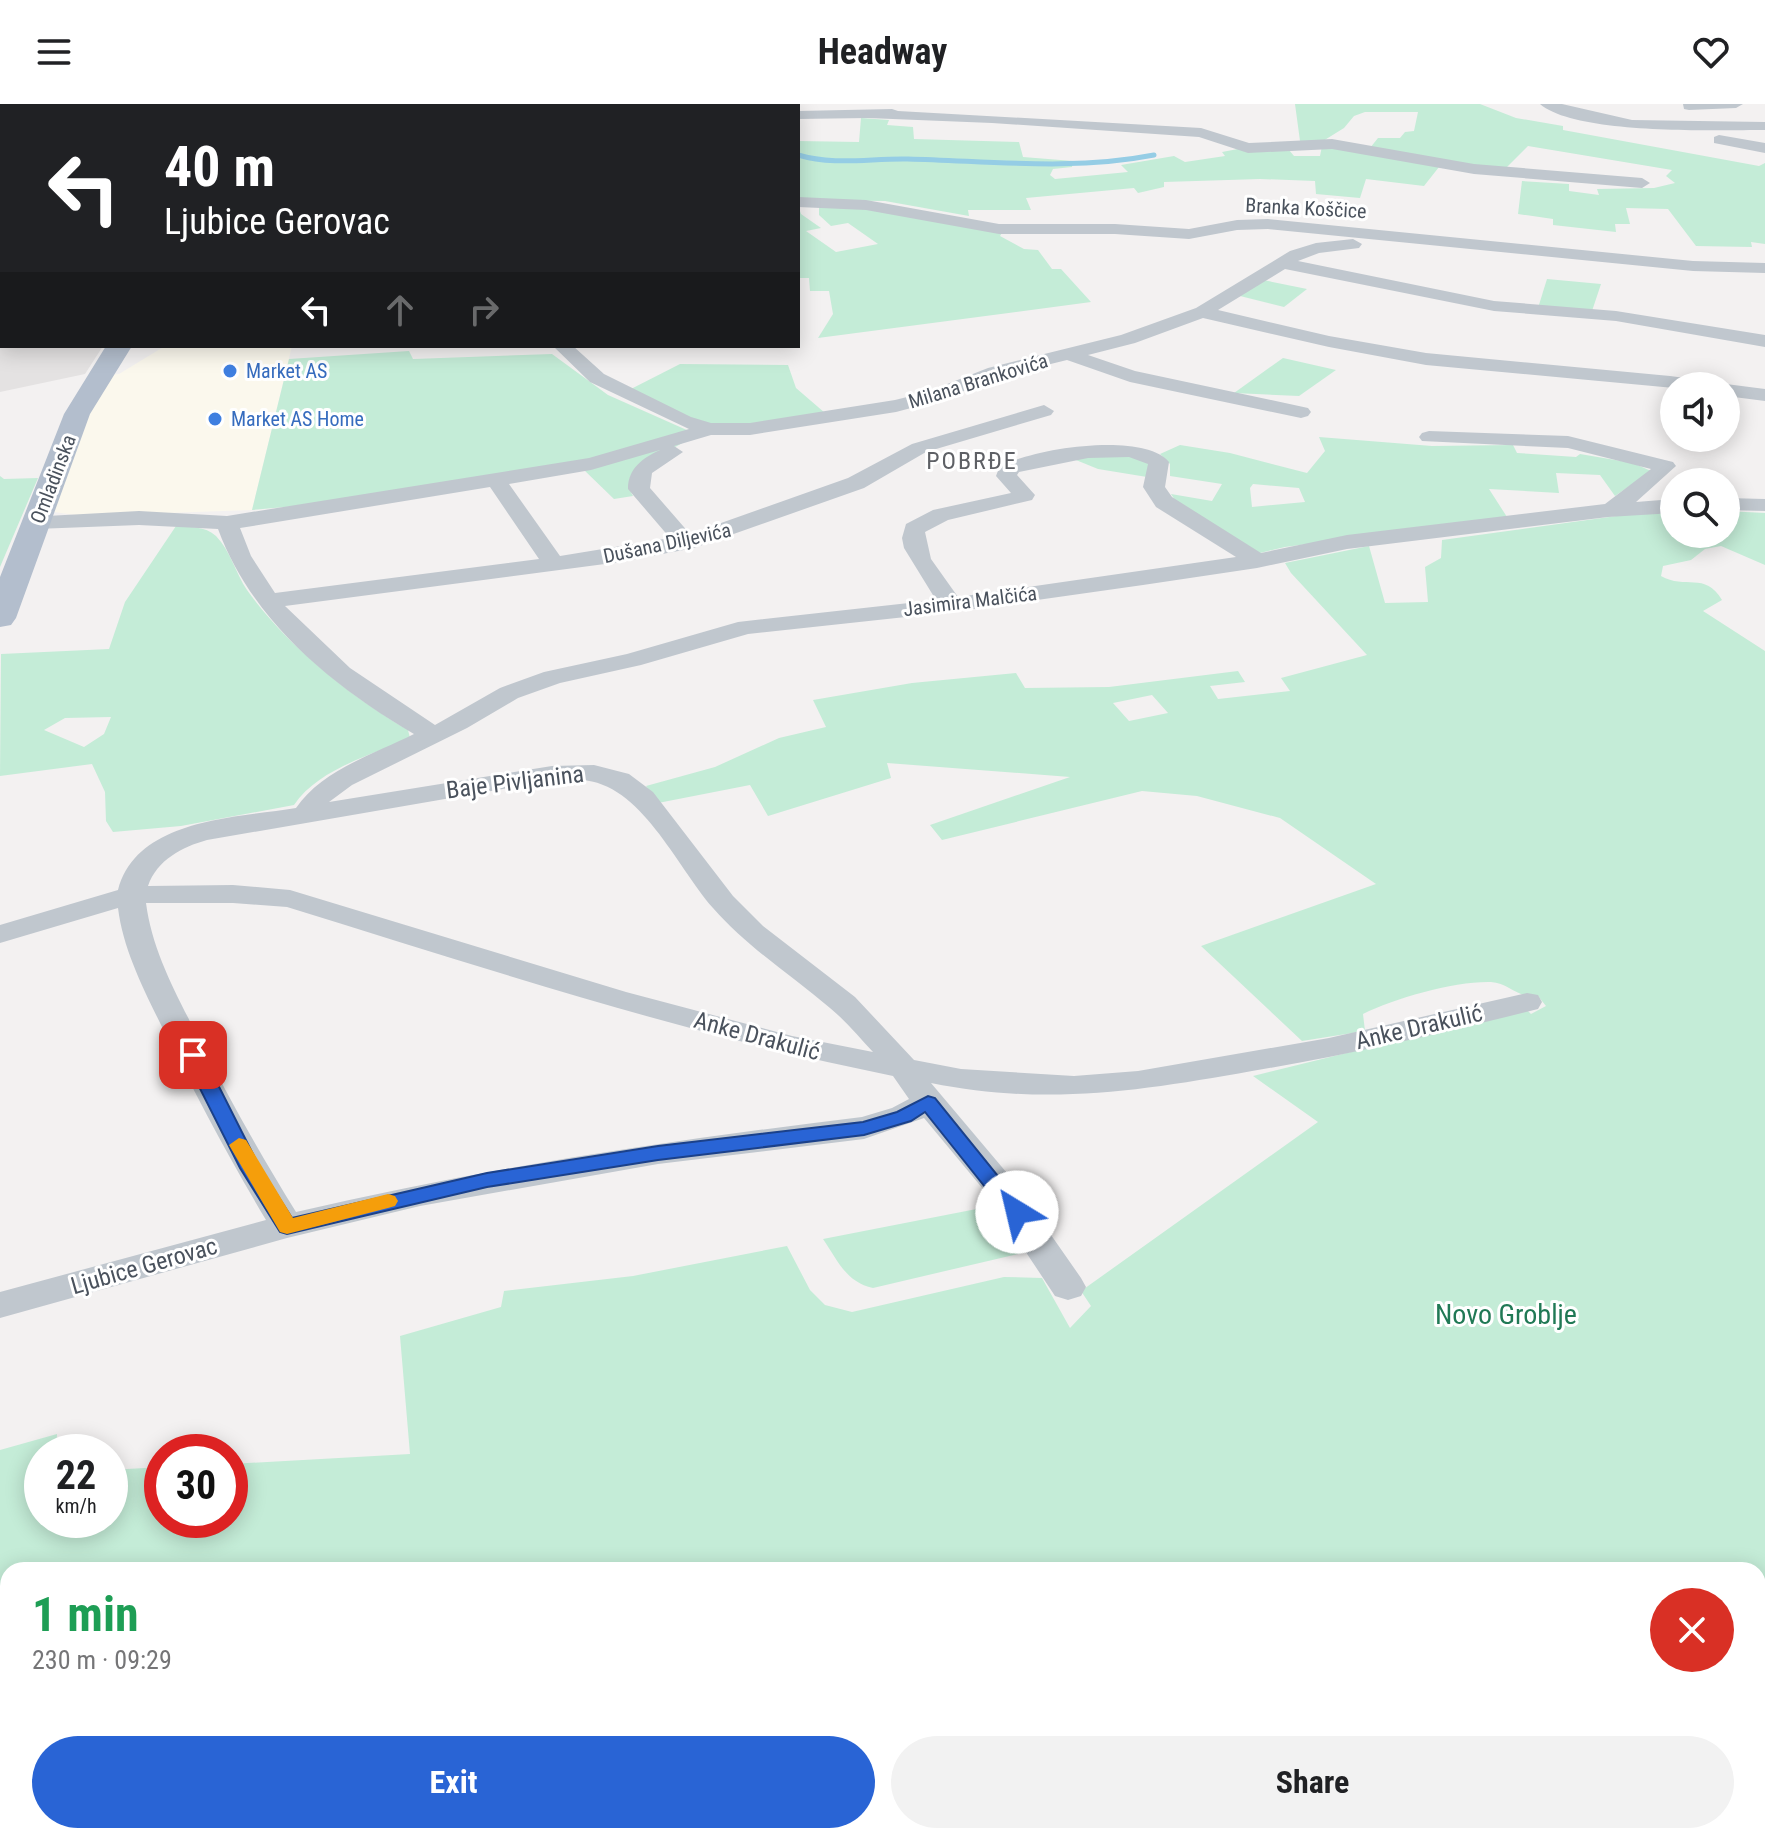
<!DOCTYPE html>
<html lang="en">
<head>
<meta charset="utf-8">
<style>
  body { margin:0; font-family:"Roboto Condensed",sans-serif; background:#f2f2f2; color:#202124; height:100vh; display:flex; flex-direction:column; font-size:30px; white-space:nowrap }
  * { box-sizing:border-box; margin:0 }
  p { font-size:26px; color:#757577 }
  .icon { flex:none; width:44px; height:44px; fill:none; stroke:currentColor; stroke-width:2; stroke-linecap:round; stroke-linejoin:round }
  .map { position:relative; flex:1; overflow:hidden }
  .drawer { position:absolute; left:0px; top:1458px; width:1766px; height:282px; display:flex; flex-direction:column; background:#fff; border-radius:24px 24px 0 0; box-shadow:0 4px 20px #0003 }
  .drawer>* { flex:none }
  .guide { position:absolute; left:0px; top:0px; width:800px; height:244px; box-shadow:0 4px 20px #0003; background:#202124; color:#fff; overflow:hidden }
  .buttons { position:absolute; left:1660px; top:268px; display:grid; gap:16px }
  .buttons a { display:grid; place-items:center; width:80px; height:80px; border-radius:50%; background:#fff; box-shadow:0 4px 20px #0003; font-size:40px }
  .speed { position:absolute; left:24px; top:1330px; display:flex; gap:16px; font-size:40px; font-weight:700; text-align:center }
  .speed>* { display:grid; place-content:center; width:104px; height:104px; border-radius:50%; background:#fff; box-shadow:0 4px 20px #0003; line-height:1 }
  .speed small { font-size:20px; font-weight:400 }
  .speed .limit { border:12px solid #d22; background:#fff; color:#111 }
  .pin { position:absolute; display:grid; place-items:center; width:68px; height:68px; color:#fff; margin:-34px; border-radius:16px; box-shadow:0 4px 12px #0006 }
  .me { position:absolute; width:88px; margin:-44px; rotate:324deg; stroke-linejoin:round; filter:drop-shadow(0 0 6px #0008) }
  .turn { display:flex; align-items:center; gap:28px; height:168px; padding:0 32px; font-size:36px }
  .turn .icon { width:104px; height:104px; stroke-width:2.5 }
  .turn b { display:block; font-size:56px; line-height:68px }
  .lanes { display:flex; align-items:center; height:76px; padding:0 32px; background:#0003; justify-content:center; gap:40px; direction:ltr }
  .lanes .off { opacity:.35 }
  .round { display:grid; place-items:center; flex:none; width:84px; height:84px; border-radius:42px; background:#f2f2f2 }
  .overview { display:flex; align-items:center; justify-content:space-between; height:136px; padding:0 32px }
  h1 { font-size:48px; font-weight:700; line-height:60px; color:#1e9e55 }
  .button { display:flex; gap:16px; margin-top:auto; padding:16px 32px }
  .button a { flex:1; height:92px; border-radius:48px; background:#2964d5; color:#fff; font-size:32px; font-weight:700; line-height:92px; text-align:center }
  .button a+a { background:#f2f2f2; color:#202124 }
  header { display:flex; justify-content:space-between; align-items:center; height:104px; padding:0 32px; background:#fff; font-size:36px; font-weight:700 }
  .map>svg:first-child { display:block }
  .commercial { fill:#fbf8ed }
  .education { fill:#e4e2e2 }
  .green { fill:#c4ecd7; fill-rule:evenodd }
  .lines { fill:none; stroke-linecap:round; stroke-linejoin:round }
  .stream { stroke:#95cde5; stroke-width:5 }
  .minor { fill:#c0c7ce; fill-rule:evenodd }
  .major { fill:#b3becd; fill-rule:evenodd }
  .route { fill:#2964d5; stroke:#1b418a; stroke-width:2 }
  .slow { fill:#f59e0b }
  .shop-dot { fill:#3f7fe0; stroke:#fff; stroke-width:3 }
  .labels { text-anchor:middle; stroke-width:6; stroke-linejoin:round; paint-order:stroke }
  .far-street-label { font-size:20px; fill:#4a525d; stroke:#fff }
  .far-shop-label { font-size:20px; fill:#366cbe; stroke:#fff; text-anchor:start }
  .far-quarter-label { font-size:24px; letter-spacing:2px; fill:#5e6065; stroke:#fff }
  .street-label { font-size:24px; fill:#4a525d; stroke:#fff }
  .near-park-label { font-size:28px; fill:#207955; stroke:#fff }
</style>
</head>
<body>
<header><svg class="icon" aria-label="menu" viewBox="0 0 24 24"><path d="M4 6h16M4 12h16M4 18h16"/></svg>Headway<svg class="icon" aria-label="heart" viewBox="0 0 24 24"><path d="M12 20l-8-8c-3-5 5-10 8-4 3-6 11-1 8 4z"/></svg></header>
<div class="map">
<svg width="1765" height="1739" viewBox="0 0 1765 1739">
  <rect width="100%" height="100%" fill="#f3f1f1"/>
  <path class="commercial" d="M165,242h127l-40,164 -170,6 -28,-4 27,-90 25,-47 13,-1z"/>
  <path class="education" d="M0,138l2,104h101l-18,28 -85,18z"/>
  <g class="green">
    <path d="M1295,0h185l36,14 47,8v4l196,36 6,-3v81l-14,-2 1,5 -56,-1 -28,-37 -42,-1 4,16h-15l1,8 -63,-7v-6l-35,-5 4,-33 47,3v7l30,4 -2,-6 57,-1 21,-5 -9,-7 6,-6 -144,-24 -24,24 -134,-22 8,-10h22l5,-6 9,-1 4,-19h-53l-11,4 -10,12 -21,13h-23z"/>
    <path d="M861,14l28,2 -2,5 26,2 1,12 105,3 4,15 50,4 -1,6 -19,2 -3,6 5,4 73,-7 -7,-7 53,-9 11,6 40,-6 -3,-4 16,-3 51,1 5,6h26l2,-10 117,21 -15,19 -58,-7 -6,19 -44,-4 -1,-13 -55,-2 -96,3v5l-26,6 -4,-5 -108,10 5,12h-63l1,6 -84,-15 -87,-1v-59l61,1z"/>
    <path d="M798,101l3,9 20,14 -15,3 30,21 42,-8 -30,-21 -17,3 -12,-11v-10l42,2 142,24 -3,5 24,13 14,1 14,19h9l30,33 -273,36 15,-24 -4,-23h-19l-1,-13h-11z"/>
    <path d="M1547,175l54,5 -9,27 -54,-3z"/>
    <path d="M1263,176l44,9 -23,18 -48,-12z"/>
    <path d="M409,247l4,8 139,-5 56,41 81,36 -98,30 -283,44 -56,5 37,-151z"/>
    <path d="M1283,254l53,12 -37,26 -65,-3z"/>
    <path d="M680,260l108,1 8,23 29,25 -93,13 -27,-2 -76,-34z"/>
    <path d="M1319,333l113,9 81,-1 4,8 59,4 4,-3 53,9 18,8 -36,25 -15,-21 -44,-2 3,20 -70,-4 18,28 -222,30 -25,6 -83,-50 -6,-9 41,7 10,-17 -52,-8v-12l-10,-10 20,-9 50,8 77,20 18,-22zM1253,380l46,4 6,14 -53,5 -2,-19z"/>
    <path d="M684,338c-21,14 -68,22 -51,54l-19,3 -30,-29z"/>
    <path d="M1116,349l34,8 -3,16 -49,-8 -27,-11z"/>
    <path d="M0,372l4,3 34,-1 -38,89z"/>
    <path d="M1726,407l39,2v52l-44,-19 -16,3 -14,11 -28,6 -2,10c24,14 44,-5 61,24l-19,11 62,40v1192h-367l-5,-7h365v-266h-1750v158l-8,12v-290l57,-16 -1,18h-14v68h68v-50l52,-3v53h68v-56l180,-10 -10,-118 101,-29 3,-16 129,-15 154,-30 23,44 15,15 27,7 152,-35 38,1 28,50 21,-22 -10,-15 237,-169 -65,-46 273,-67 5,5 15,-8 -8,-10c-20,3 -29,-13 -47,-14 -36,-1 -96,16 -128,32l2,17 -63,10 -101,-95 175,-62 -96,-66 -83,-22 -55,-5 -200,49 -12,-15 140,-48 -183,-14 4,15 -123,38 -18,-31 -92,18 -12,-17 69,-19 64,-29 47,-11 -13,-27 99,-17 104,-10 9,15 84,-1 129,-16 7,11 -35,4 8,13 72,-8 -9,-13 86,-23 -76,-82 -6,-10 84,-17 16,57 43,-1 -3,-35 16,-9 1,-18 189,-26 43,-1v21h52zM1152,591l16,18 -39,8 -16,-18z"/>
    <path d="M176,422c14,1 29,0 40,10 14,14 20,38 31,54 38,54 104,107 161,140l2,8c-38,17 -92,31 -116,67l-113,21 -68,6 -7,-11 -1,-29 -13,-28 -92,12 1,-122 108,-5 16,-47zM111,613l-7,17 -20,13 -40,-17 21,-12z"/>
    <path d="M997,1101l29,47 -153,36c-27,-6 -35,-27 -50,-49z"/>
    <path d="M289,1732h668l-1,7h-671z"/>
  </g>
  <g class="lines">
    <path class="stream" d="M798,51c37,11 73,3 110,4 83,2 164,12 246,-4"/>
    <g class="minor">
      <path d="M218,0h26l1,2h-26z"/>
      <path d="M678,0h25l1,2h-25z"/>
      <path d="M1540,0h22l70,16 133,2v8c-50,0 -189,5 -225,-26z"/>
      <path d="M1683,0h60l-7,4 -47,2 -5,-1z"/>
      <path d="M892,5l6,2 303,17 48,15 83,-4 142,25 168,14 8,5 -8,5 -168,-14 -142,-25 -84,4 -49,-16 -207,-14 -124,-5 -70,1v-8z"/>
      <path d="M1719,31l46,8v10l-51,-10v-6z"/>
      <path d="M798,93l68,3 133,24h116l74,5 48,-9 31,-1 425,42 72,2v10l-72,-2 -425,-42 -31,1 -48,9 -74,-5h-116l-133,-24 -68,-3z"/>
      <path d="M1353,135l9,5 -3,4 -40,5 -21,8 196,40 122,10 149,24v12l-149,-26 -122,-10 -209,-42 -67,41 111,26 97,17 244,23 30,4 10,6 -36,2 -248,-23 -97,-18 -126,-29 -68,25 -47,12 47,16 173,37 3,4 -3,4 -7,2 -171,-36 -63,-22 -65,16 -61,24 -45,12 -146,23h-39l-37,11 9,6 -31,21 -2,15 40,46 158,-56 64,-34 132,-39 10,6 -3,4 -125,37 -62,36 -170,60 -74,14 -335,44 65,62 85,57 65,-37 44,-16 83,-18 111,-32 198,-22 -32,-52 -2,-10 4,-14 27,-14 78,-17 -15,-17 3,-8c29,-20 146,-37 170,-6l-4,25 7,10 89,56 86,-18 258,-31 46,-35 -83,-21 -146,-7 -3,-4 3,-4 7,-2 139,5 105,26 3,4 -40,36 38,-3v14l-66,4 -261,32 -90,19 -114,17 -191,27 -204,22 -107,31 -81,18 -42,15 -51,30 -115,57 -23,17 223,-36 42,-1 35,9 24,18 80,104 30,30 92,71 59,63 47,9 113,7 64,-5 191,-33 198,-45 11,2 4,7 -4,7c-95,24 -190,46 -286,62 -112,20 -207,35 -321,12l81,96 69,99 5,9 -5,9 -13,4 -13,-4 -67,-101 -64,-77 -60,21 -206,25 -238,42 -133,32 -287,80v-26l266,-72c-37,-62 -71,-126 -103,-191 -18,-37 -40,-79 -45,-121l-118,35v-18l118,-35c19,-72 119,-72 178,-82 26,-38 78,-54 118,-74 -82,-48 -162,-113 -196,-205l-79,-4 -103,4 -8,-2 -3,-5 3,-5 111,-6 88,5 362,-58 100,-29 -99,-47 -37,-36h20l31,28 87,43 20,6h39l145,-23 32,-8 61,-24 133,-33 75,-27 94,-57 26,-8zM660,346c-17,8 -32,18 -32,39l42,49 -110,18 -51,-72 82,-14zM1129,353l19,7 -5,23 13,20 80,50 -278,40 -27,-38 -6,-27 23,-12 84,-20 3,-5 -18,-20 2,-3 69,-14zM490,383l49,72 -264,34 -24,-37 -11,-28zM581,676c60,3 95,86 132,128 34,39 78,67 117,100 16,13 29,29 43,44l-81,-16 -166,-44 -336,-102 -57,-5 -85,1c9,-26 34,-39 59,-46l330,-57zM146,799h87l54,4c201,62 400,128 606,169l16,23 -17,9 -30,9c-190,23 -379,51 -566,95 -36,-58 -69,-117 -99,-177 -21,-41 -45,-85 -51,-132z"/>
      <path d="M1726,280l39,5v12l-39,-5v-10h-7z"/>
      <path d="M1726,394l39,1v12l-39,-1z"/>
    </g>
    <g class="major">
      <rect x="206" y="0" width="20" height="2"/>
      <rect x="0" y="83" width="2" height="12"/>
      <path d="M106,242h26l-42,68 -74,204 -5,7 -11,2v-50l64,-163z"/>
    </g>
  </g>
  <path class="route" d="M193,945l10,6 57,113 32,50 195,-45 171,-27 205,-24 34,-10 31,-16 7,2 92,114 -3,5h-15l-84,-105 -14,9 -47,14 -206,25 -171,27 -200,47 -7,-2 -40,-64 -57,-113z"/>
  <path class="slow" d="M239,1034l7,2 47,78 95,-24 7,2 3,5 -3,5 -7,2 -101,26 -7,-2 -51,-87z"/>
  <g class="shop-dot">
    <circle cx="230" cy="267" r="8"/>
    <circle cx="215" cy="315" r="8"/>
  </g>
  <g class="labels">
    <g class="far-street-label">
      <text transform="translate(1306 104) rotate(3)" y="7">Branka Koščice</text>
      <text transform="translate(978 277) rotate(-17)" y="7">Milana Brankovića</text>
      <text transform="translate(53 375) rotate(-69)" y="7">Omladinska</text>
      <text transform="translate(667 439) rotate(-12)" y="7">Dušana Diljevića</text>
      <text transform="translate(970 497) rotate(-7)" y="7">Jasimira Malčića</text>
    </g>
    <g class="far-shop-label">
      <text x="246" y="274">Market AS</text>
      <text x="231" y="322">Market AS Home</text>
    </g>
    <g class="far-quarter-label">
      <text x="972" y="365">POBRĐE</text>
    </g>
    <g class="street-label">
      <text transform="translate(515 678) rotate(-7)" y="8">Baje Pivljanina</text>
      <text transform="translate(1419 923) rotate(-13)" y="8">Anke Drakulić</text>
      <text transform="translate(757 932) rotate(15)" y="8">Anke Drakulić</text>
      <text transform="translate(144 1162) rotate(-16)" y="8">Ljubice Gerovac</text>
    </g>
    <g class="near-park-label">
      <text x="1506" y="1220">Novo Groblje</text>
    </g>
  </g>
</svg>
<div class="buttons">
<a><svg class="icon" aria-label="sound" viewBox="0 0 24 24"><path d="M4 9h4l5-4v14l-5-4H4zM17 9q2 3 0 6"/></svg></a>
<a><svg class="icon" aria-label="search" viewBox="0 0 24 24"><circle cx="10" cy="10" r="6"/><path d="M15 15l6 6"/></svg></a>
</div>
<div class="speed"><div>22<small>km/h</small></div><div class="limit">30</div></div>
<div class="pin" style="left:193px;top:951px;background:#d93025"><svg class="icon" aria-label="arrive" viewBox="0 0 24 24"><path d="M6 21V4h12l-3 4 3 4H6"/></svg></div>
<svg class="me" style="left:1017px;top:1108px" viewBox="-20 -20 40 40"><circle r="19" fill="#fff"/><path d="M0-13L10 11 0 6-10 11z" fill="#2964d5"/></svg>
<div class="guide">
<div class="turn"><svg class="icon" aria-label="left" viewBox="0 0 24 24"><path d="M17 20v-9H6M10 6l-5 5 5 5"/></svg><div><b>40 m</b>Ljubice Gerovac</div></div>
<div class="lanes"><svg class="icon" aria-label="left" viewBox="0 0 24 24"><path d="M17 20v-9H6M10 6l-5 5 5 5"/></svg><svg class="icon off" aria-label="ahead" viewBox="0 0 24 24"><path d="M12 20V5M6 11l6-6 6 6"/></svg><svg class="icon off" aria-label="right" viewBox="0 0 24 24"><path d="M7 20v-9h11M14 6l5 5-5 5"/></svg></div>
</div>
<section class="drawer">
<div class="overview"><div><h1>1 min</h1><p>230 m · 09:29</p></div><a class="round" style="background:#d93025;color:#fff"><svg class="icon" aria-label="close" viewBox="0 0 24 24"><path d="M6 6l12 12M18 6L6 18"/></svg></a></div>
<div class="button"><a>Exit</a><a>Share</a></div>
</section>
</div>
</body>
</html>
